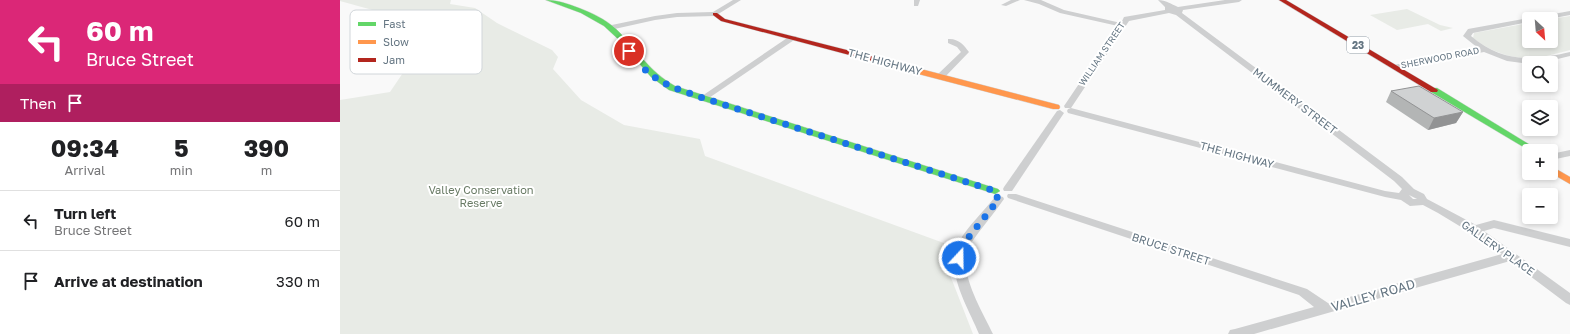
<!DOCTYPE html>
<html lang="en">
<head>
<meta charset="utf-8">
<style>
  body { margin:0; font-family:"Golos Text",sans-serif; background:#f6f6f6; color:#202124; height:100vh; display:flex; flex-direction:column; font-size:15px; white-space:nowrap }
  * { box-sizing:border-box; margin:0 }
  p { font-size:13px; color:#757577 }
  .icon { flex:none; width:22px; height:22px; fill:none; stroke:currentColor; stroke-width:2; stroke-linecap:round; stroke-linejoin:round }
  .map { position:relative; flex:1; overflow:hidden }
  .panel { display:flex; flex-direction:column; background:#fff; width:340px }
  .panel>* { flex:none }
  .guide { background:#db2777; color:#fff; overflow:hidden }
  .needle { width:26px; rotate:154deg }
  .buttons { position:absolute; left:1182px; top:12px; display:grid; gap:8px }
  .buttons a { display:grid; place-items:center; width:36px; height:36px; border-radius:4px; background:#fff; box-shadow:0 2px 6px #0003; font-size:20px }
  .pin { position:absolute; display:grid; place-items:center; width:34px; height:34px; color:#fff; margin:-17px; border:2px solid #fff; border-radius:50%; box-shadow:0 1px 4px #0007 }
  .me { position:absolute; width:44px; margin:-22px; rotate:21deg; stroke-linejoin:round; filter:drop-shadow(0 0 3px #0008) }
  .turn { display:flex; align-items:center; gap:14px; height:84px; padding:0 20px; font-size:18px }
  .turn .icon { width:52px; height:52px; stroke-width:2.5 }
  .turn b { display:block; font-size:28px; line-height:34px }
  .then { display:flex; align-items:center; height:38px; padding:0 20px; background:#0003; gap:8px; font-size:15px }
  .eta { display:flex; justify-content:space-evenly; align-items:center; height:68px; text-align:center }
  .eta b { font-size:24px; font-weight:700; line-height:28px }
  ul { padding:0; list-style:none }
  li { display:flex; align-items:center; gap:12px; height:60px; padding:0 20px; border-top:1px solid #e0e0e0 }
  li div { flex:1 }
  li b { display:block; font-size:15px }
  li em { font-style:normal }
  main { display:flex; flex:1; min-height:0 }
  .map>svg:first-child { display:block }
  .green { fill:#e8ebe6 }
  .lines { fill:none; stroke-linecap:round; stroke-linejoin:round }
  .fast-casing { stroke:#d5d6d7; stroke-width:1 }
  .slow-casing { stroke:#d5d6d7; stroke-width:1 }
  .jam-casing { stroke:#d5d6d7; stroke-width:1 }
  .street { fill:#cecfd0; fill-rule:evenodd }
  .fast { fill:#63d668; fill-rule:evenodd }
  .slow { fill:#ff974d; fill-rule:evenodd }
  .jam { fill:#b3261e; fill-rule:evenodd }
  .wall { fill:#b3b5b5 }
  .shaded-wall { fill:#929394 }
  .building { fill:#d0d2d3; stroke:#929394 }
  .route { stroke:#1a73e8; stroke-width:7; stroke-dasharray:0 12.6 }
  .labels { text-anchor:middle; stroke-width:4; stroke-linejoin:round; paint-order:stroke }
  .far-street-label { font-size:9px; fill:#657683; stroke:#fff }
  .shield { fill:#fff; stroke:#939fa8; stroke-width:1 }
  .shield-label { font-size:10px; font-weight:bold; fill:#657683 }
  .street-label { font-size:11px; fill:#657683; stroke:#fff }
  .park-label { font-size:11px; fill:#687a64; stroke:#fff }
  .near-street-label { font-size:13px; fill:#657683; stroke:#fff }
  .key { fill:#fff; stroke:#d1d6da; stroke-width:1 }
  .key-label { font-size:11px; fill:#657683 }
</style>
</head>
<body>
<main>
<section class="panel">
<div class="guide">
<div class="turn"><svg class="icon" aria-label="left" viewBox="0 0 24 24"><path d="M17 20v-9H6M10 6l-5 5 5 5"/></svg><div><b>60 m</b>Bruce Street</div></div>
<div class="then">Then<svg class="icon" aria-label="arrive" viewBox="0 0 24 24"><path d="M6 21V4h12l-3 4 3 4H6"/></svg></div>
</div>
<div class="eta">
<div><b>09:34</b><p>Arrival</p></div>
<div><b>5</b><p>min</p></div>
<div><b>390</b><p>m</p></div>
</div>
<ul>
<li><svg class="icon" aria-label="left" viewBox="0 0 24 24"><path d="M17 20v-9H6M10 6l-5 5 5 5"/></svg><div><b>Turn left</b><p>Bruce Street</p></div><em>60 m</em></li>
<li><svg class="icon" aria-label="arrive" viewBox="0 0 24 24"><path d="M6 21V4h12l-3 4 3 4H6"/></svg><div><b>Arrive at destination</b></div><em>330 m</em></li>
</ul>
</section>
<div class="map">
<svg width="1230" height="334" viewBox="0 0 1230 334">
  <rect width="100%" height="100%" fill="#f9f9f9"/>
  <g class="green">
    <path d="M0,0h111l-1,4 25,4 22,15 55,27 6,7 -5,12 28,31 43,25 76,14 5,17 247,90 -2,29 23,59h-633v-234l50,-8 44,-65 -94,-26z"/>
    <path d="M1067,9l33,16 13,3 -12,3 -13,-7 -31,6 -27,-15z"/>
    <path d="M1230,16v34c-13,3 -29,9 -43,8 -19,0 -39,-8 -54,-20l1,-5 55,-10v18h22v-22z"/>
  </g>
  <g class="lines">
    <defs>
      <g id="fast">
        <path d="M206,0c12,0 22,4 33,8 13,5 26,11 37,21 21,20 32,42 59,57l323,103 2,2 -5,3 -3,-1 -323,-103 -18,-13 -33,-38 -14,-13 -23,-13z"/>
        <path d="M1091,88h6l103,63h-10l-99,-59 -1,-2z"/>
      </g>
      <g id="slow">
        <path d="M544,61h6l169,44 1,2 -1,2h-6l-169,-44z"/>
        <path d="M1211,166l19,11v7l-19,-11z"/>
      </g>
      <g id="jam">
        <path d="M939,0h7l152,90 -1,2h-6z"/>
        <path d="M373,13h4l8,6 165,42 1,2 -4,2 -166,-44 -8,-6z"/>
      </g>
    </defs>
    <use href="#fast" class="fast-casing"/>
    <use href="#slow" class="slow-casing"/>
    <use href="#jam" class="jam-casing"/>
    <g class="street">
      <path d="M393,0h8l-26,16 -38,1 -22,3 -45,10 -4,-2 1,-2 48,-10 22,-3 36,-1z"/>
      <path d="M574,0h6l-2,6h-4z"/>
      <path d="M671,0h9l-14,6 -5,-1z"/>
      <path d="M684,0h17l23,10 57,13 3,-6 41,-7v-3l-7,-7c8,0 13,4 20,7l47,-7h17l-3,2 -56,8 -1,3 220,164 12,12 10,5 3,5 49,26 18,-5 76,19v8l-76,-19 -10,3 86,62v12l-4,-2 -56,-42 -256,73h-26l2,-4 5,-1 79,-22 -15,-12 -291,-97 -1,-2 1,-2h8l291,95 21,14 174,-49 -26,-18 -38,-23 -15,-8 -13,1 -9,-6 -16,-3 -317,-84 -1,-2 1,-2 3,-1 314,83 14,2 3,-4 -8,-8 -218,-166 -7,-2 -40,8 -58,87h-6l-1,-2 54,-80 -58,-13 -21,-9zM1069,195l8,4h-4z"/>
      <path d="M1230,11v4l-21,4h-16l4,-2z"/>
      <path d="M1189,18l3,1h-3v3l-56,11 -2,3c32,27 61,25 99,16v4l-29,7 -12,1 -22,-3 -23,-9 -90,17 -4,-2 4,-2 84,-17 -15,-12 5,-7z"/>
      <path d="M450,36h6l1,2 -91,62h-6l-1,-2z"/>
      <path d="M608,39c10,-1 16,6 21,13l-26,27h-6l-1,-2 1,-2 24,-23 -4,-5 -9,-4z"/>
      <path d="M720,110l4,3 -52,78h-8l-1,-2 1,-2 53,-76z"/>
      <path d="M1230,150v6l-19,4v-6z"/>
      <path d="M659,196l4,1 1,2c-10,15 -23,29 -33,44 -17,24 11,67 22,91h-14c-11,-27 -35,-63 -20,-92 7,-14 26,-32 36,-45z"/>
    </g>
    <use href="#fast" class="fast"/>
    <use href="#slow" class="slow"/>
    <use href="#jam" class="jam"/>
  </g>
  <path class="wall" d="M1051,91l72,21 -7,11 -28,7 -42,-28z"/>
  <path class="shaded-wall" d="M1123,112l-7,11 -28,7 6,-12z"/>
  <path class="building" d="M1079,86l44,26 -29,6 -43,-27z"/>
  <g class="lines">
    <path class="route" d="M289,51c22,31 40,35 74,47l292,93v4l4,4 -35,44 -5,15"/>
  </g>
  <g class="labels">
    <g class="far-street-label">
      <text transform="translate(762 54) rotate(-56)" y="3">WILLIAM STREET</text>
      <text transform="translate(1100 58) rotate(-11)" y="3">SHERWOOD ROAD</text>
    </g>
    <rect class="shield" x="1007" y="37" width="22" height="16" rx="3"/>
    <g class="shield-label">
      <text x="1018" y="49">23</text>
    </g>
    <g class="street-label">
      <text transform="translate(545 62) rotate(15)" y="4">THE HIGHWAY</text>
      <text transform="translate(955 101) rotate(37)" y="4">MUMMERY STREET</text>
      <text transform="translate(897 155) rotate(15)" y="4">THE HIGHWAY</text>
      <text transform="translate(1158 248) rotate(35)" y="4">GALLERY PLACE</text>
      <text transform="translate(831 249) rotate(18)" y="4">BRUCE STREET</text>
    </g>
    <g class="park-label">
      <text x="141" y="194">Valley Conservation<tspan x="141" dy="13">Reserve</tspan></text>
    </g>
    <g class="near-street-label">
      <text transform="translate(1033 295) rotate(-16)" y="5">VALLEY ROAD</text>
    </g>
  </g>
  <rect x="10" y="10" width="132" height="64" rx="6" class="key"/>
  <rect x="18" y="22" width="18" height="4" fill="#63d668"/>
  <rect x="18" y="40" width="18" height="4" fill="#ff974d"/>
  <rect x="18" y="58" width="18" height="4" fill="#b3261e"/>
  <g class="key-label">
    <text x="43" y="28">Fast</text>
    <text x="43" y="46">Slow</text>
    <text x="43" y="64">Jam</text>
  </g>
</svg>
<div class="buttons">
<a><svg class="needle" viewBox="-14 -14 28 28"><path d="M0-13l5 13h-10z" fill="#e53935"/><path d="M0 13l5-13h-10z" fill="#757577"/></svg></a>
<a><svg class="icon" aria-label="search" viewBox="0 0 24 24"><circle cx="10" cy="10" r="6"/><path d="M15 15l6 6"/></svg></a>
<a><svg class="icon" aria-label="layers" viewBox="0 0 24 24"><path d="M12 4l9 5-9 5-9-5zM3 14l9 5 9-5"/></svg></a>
<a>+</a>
<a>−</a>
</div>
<div class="pin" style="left:289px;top:51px;background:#d93025"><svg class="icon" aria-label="arrive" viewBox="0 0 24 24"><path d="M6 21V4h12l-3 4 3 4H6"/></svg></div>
<svg class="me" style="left:619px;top:258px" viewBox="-20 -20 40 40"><circle r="17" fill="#1a73e8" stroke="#fff" stroke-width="3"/><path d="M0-11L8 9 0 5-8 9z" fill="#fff"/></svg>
</div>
</main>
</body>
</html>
